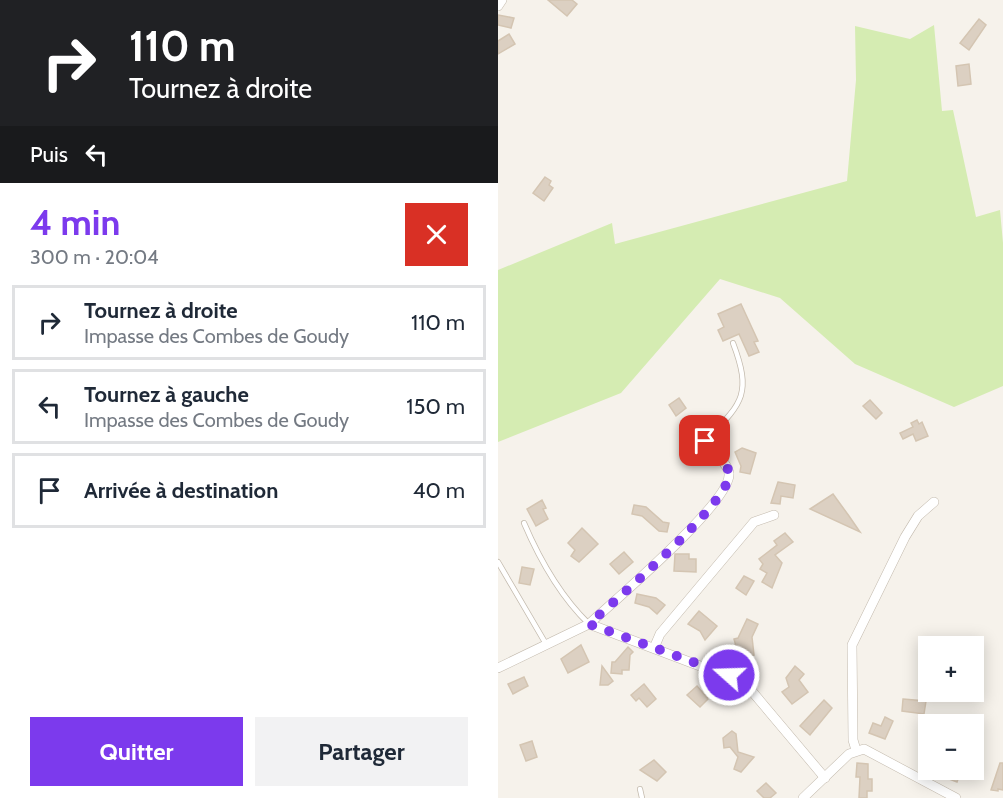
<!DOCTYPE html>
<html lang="fr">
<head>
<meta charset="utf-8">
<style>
  body { margin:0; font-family:Cabin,sans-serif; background:#f2f2f3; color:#1f2937; height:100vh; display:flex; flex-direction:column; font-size:22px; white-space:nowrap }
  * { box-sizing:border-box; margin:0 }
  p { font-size:20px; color:#747a83 }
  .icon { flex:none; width:33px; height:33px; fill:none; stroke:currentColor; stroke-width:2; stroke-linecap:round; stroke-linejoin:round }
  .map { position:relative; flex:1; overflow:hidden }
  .panel { display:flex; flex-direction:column; background:#fff; width:498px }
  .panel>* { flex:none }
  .top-card { background:#202124; color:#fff; overflow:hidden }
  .buttons { position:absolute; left:420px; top:636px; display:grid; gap:12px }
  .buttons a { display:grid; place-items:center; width:66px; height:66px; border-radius:0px; background:#fff; box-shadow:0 3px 15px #0003; font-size:30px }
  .pin { position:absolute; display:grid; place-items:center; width:51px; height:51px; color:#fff; margin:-26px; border-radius:12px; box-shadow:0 3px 9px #0006 }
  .me { position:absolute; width:66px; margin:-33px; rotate:290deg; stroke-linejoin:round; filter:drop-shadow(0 0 4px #0008) }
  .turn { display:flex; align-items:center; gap:21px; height:126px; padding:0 30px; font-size:27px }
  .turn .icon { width:78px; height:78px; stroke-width:2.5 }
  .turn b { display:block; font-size:42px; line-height:51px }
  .then { display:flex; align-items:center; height:57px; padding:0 30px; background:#0003; gap:12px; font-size:22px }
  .round { display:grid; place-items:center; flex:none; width:63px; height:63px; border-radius:0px; background:#f2f2f3 }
  .overview { display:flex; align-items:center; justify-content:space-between; height:102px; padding:0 30px }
  h1 { font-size:36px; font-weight:700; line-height:45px; color:#7c3aed }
  .primary-button { display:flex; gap:12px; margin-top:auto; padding:12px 30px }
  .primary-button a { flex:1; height:69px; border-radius:0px; background:#7c3aed; color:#fff; font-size:24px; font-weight:700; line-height:69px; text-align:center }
  .primary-button a+a { background:#f2f2f3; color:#1f2937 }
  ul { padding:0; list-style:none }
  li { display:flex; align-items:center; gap:18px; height:75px; margin:0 12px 9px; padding:0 18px; border:3px solid #e0e1e3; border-radius:0px }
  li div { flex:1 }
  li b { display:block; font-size:22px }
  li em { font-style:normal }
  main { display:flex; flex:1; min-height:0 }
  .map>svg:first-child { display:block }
  .green { fill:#d5ecb2 }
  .building { fill:#dcd0c2; stroke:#d4c5b2; stroke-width:1.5 }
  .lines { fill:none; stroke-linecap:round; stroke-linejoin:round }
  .service-casing { stroke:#c3baad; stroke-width:6 }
  .minor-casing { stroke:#c3baad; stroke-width:10 }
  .service { stroke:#fff; stroke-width:4.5 }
  .minor { stroke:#fff; stroke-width:9 }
  .route { stroke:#7c3aed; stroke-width:10; stroke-dasharray:0 18 }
</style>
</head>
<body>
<main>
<section class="panel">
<div class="top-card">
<div class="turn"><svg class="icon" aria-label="right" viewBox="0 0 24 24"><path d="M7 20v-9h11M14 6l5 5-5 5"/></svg><div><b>110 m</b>Tournez à droite</div></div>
<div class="then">Puis<svg class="icon" aria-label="left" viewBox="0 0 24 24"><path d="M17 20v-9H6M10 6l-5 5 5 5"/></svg></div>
</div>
<div class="overview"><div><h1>4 min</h1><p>300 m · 20:04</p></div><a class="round" style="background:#d93025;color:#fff"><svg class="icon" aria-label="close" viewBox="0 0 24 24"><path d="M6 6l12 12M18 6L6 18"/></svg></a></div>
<ul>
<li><svg class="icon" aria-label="right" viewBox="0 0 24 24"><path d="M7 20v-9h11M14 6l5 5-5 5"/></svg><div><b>Tournez à droite</b><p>Impasse des Combes de Goudy</p></div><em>110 m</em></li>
<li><svg class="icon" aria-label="left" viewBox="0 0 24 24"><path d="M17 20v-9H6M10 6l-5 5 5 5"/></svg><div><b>Tournez à gauche</b><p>Impasse des Combes de Goudy</p></div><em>150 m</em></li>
<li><svg class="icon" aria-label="arrive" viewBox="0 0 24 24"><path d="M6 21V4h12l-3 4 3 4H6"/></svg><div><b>Arrivée à destination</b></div><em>40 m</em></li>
</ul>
<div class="primary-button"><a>Quitter</a><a>Partager</a></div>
</section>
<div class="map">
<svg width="505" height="798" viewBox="0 0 505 798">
  <rect width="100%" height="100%" fill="#f6f2eb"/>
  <path class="green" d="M436,25l8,86 11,-1 23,107 24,-7 3,33v143l-49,21 -99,-43 -75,-66 -60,-19 -99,114 -123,49v-172l114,-47 3,21 232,-63 9,-101 -1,-54 55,13z"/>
  <g class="building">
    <path d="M50,0h24l5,4 -10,12z"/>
    <path d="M0,15l16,3 -3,10 -13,-3z"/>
    <path d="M481,19l7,6 -17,25 -9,-7z"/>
    <path d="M11,34l6,10 -17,10v-13z"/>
    <path d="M471,64l2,20 -13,2 -2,-20z"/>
    <path d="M47,177l6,4 -2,4 4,3 -9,13 -11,-8z"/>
    <path d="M243,304l17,37 -4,1 5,10 -10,4 -10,-22 -16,7 -5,-11 6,-3 -6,-13z"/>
    <path d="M181,398l7,10 -10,8 -7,-11z"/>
    <path d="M372,400l12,13 -6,6 -13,-13z"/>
    <path d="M419,420l2,4 3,-2 6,14 -12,5 -3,-7 -10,5 -3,-6 13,-6 -2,-4z"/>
    <path d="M244,448l14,5 -6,21 -10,-2 1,-6 -6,-14z"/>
    <path d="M280,482l17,3 -2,13 -12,-2 -1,8 -9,-1z"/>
    <path d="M335,494l16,22 11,16 -50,-23z"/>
    <path d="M44,500l4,8 -3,1 5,10 -12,7 -9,-17z"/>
    <path d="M136,505l12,2 17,15 6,1 -2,9 -8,-1 -17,-15 -10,-2z"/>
    <path d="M84,528l16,16 -19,18 -8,-6 4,-6 -7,-7z"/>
    <path d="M287,533l8,9 -18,13 7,8 -10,25 -10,-6 5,-9 -7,-4 3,-5 -4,-5 18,-14 -3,-4z"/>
    <path d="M126,552l9,10 -14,12 -9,-10z"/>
    <path d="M177,554h14v5h7v13l-22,-1z"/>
    <path d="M24,567l12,2 -4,16 -11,-2z"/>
    <path d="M246,576l10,5 -8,14 -10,-7z"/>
    <path d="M139,594l19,4 9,7 -8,9 -8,-7 -14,-4z"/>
    <path d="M201,611l18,15 -12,14 -5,-9 -12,-7z"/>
    <path d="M249,619l11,5 -6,13 2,18 -15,2 -5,-18 4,-1z"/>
    <path d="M83,645l8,17 -21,11 -7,-14z"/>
    <path d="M130,647l5,5 -3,3 -1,15h-7v4l-11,-1 1,-11h3z"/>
    <path d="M104,666l11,15 -5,4h-8z"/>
    <path d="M297,666l9,8 -5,6 9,12 -16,12 -10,-12 7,-5 -3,-9z"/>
    <path d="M26,677l4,9 -15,8 -5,-10z"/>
    <path d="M146,684l12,15 -9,8 -8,-9 -3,3 -5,-6z"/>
    <path d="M199,686l11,13 -8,8 -13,-12z"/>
    <path d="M405,699l23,2 -2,13 -22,-3z"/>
    <path d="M326,700l8,8 -22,27 -10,-9z"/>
    <path d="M387,717l8,4 -8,18 -16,-6 4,-10 8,3z"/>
    <path d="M234,731l4,3 2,18 16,5 -13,15 -7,-3 4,-12 -8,-10 -6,1 -1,-10z"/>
    <path d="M34,741l5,16 -11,4 -6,-16z"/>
    <path d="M156,760l12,12 -9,9 -17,-11z"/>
    <path d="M359,763l11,1v15h4v12h-5v7h-8l1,-21h-4z"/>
    <path d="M502,763h3v27l-5,-1v2l-7,-1z"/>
    <path d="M448,770h15l-4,12 -13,-5z"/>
    <path d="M268,783l10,10 -6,5h-6l-7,-7z"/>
  </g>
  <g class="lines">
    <defs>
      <g id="service">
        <path d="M207,441c36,-37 48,-45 28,-98"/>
        <path d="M26,523c15,35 37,74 65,101"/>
        <path d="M0,562l48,82"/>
        <path d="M142,789l2,9"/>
      </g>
      <g id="minor">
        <path d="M0,6l4,-6"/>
        <path d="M91,624c24,-22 142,-122 140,-150 0,-10 -18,-24 -24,-33"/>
        <path d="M156,648l6,-14 94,-112 20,-7"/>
        <path d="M0,668l91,-44 156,59 80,95"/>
        <path d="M358,750l-3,-10 -1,-95 53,-108 13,-21 16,-14"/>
        <path d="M305,798l46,-44 15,-5 92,49"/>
      </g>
    </defs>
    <use href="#service" class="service-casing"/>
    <use href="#minor" class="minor-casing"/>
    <use href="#service" class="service"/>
    <use href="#minor" class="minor"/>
  </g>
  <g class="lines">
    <path class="route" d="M207,441c6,9 24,23 24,33 2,28 -116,128 -140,150l140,51"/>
  </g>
</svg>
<div class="buttons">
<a>+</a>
<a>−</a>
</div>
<div class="pin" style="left:207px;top:441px;background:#d93025"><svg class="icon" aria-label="arrive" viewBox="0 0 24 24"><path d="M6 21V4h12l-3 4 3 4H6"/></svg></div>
<svg class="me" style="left:231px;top:675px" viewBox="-20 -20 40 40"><circle r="17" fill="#7c3aed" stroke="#fff" stroke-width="3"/><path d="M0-11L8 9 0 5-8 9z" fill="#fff"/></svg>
</div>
</main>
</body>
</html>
